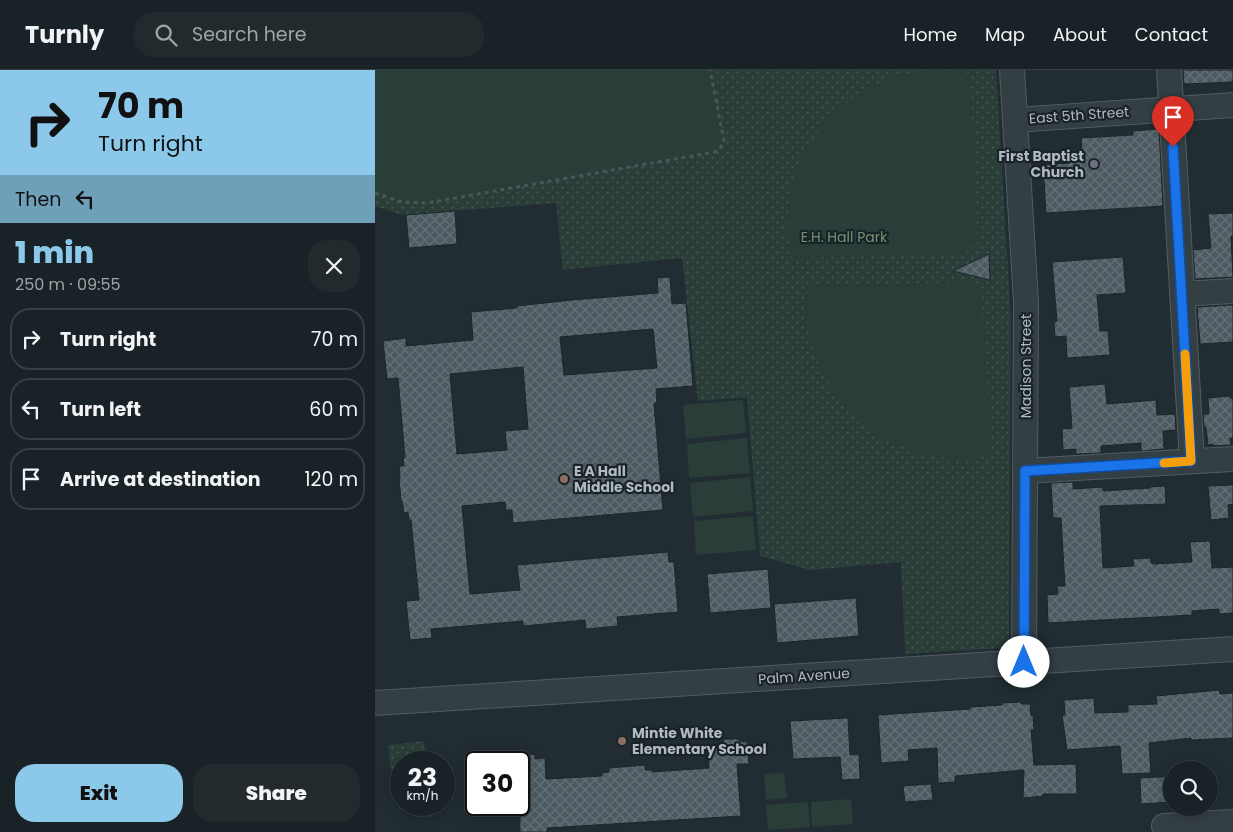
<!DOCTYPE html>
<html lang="en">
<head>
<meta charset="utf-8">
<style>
  body { margin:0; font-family:Poppins,sans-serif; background:#222a2e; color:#f1f3f6; height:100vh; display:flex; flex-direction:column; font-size:19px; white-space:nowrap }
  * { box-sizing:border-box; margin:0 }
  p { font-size:16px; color:#9fa4a7 }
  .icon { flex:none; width:28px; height:28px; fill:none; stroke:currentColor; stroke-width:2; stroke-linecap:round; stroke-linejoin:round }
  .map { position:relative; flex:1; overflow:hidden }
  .sheet { display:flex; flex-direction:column; background:#192226; width:375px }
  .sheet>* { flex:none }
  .guide { background:#8bc8e9; color:#111; overflow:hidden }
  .fabs { position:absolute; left:788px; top:691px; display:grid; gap:10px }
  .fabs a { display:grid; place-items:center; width:55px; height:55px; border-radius:50%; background:#192226; box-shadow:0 2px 12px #0003,0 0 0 1px #373f43; font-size:25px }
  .speed { position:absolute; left:15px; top:681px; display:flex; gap:10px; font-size:25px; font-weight:700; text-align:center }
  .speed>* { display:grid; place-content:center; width:65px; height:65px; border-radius:50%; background:#192226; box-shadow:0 2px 12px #0003,0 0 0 1px #373f43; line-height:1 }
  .speed small { font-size:12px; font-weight:400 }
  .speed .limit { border:2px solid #111; border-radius:8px; background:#fff; color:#111 }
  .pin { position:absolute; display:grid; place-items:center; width:42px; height:42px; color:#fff; margin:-51px -21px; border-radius:50% 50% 50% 0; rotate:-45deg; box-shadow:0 0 5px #0007 }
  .pin .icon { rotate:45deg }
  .me { position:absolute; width:55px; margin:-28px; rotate:0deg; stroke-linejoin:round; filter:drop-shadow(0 0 4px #0008) }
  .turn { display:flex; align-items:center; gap:18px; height:105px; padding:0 15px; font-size:22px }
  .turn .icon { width:65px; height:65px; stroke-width:2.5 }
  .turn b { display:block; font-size:35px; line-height:42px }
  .then { display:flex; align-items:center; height:48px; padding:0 15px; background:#0003; gap:10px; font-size:19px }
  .round { display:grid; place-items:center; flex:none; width:52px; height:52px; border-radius:20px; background:#222a2e }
  .summary { display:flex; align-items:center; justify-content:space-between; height:85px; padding:0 15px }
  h1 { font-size:30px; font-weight:800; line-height:38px; color:#8bc8e9 }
  .action { display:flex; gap:10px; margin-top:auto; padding:10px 15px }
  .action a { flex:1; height:58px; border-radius:20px; background:#8bc8e9; color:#111; font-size:20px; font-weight:800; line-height:58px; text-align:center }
  .action a+a { background:#222a2e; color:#f1f3f6 }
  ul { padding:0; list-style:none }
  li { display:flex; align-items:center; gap:15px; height:62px; margin:0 10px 8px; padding:0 5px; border:2px solid #373f43; border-radius:20px }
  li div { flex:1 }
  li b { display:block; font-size:19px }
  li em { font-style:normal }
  header { display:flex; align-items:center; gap:30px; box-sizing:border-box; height:70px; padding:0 25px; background:#192226; border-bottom:1px solid #373f43 }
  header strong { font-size:24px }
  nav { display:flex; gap:28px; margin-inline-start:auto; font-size:18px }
  .search { width:350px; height:45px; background:#222a2e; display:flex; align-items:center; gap:12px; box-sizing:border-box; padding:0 18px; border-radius:20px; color:#9fa4a7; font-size:19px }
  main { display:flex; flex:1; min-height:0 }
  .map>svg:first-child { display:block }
  .park { fill:url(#park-dots) }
  .pitch { fill:#2a3d38 }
  .building { fill:url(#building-cross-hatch); stroke:#1c262a; fill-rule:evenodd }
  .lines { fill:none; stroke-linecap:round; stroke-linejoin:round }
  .minor-casing { stroke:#525d62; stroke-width:26 }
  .path { stroke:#485856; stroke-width:3; stroke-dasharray:4 4; stroke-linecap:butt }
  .minor { stroke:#343f44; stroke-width:24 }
  .route-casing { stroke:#114b97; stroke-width:12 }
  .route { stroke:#1a73e8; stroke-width:9 }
  .slow { stroke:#f59e0b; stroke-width:9 }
  .worship-dot { fill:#6b7280; stroke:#1a2328; stroke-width:2 }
  .education-dot { fill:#8d6e63; stroke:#1a2328; stroke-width:2 }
  .labels { text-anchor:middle; stroke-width:4.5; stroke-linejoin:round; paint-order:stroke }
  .street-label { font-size:14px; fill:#afbac1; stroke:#1a2328 }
  .poi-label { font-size:14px; font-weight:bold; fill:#afbac1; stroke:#1a2328; text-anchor:start }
  .park-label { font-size:14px; fill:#719471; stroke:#1a2328 }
</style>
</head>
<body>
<header>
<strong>Turnly</strong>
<div class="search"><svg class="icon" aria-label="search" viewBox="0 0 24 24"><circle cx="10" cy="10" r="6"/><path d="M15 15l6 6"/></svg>Search here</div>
<nav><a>Home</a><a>Map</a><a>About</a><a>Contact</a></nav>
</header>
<main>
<section class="sheet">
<div class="guide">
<div class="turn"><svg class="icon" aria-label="right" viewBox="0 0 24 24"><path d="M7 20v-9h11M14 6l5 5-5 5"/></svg><div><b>70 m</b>Turn right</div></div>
<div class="then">Then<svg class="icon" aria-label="left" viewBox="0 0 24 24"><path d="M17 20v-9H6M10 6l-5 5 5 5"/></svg></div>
</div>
<div class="summary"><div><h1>1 min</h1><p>250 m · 09:55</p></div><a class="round"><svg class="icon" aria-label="close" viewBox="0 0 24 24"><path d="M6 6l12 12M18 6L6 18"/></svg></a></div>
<ul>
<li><svg class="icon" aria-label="right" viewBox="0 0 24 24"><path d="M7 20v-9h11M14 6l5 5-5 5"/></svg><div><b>Turn right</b></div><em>70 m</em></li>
<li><svg class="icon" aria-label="left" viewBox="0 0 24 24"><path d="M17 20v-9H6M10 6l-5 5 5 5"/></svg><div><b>Turn left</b></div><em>60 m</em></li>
<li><svg class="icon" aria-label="arrive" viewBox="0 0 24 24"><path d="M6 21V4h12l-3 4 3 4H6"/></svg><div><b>Arrive at destination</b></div><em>120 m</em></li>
</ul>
<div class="action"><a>Exit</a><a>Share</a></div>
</section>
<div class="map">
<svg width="858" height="762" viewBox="0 0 858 762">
  <defs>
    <pattern id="park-dots" width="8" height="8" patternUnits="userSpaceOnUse" patternTransform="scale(1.25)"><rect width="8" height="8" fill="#2a3d38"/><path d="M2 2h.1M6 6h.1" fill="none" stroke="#465753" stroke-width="1.8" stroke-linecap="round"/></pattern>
    <pattern id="building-cross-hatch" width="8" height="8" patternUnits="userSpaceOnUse" patternTransform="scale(1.25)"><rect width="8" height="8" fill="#4d5a61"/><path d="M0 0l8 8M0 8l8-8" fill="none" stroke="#647076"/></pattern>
  </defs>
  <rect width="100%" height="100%" fill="#212d33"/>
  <g class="park">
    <path d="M0,0h621l15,249 -2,322 -2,5 -5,2 -97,6 -4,-92 -91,8 -50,-14 -13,-159 -49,4 -16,-143 -119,12 -7,-67 -154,12 -27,-9z"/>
    <path d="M49,671l2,21h-25v31h-8l-5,-48z"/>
  </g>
  <g class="pitch">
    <path d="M0,0h335l14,71 -5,9 -5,2 -287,51 -25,-1 -27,-9z"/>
    <path d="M558,0l37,3 8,169 -13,12 -173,4 -5,-25 2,-41 14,-38 23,-34 31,-26 37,-18z"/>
    <path d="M594,212l12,11 11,162 -23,5 -49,-5 -45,-21 -36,-33 -24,-44 -9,-40 2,-31z"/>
    <path d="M368,330l3,33 -60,6 -3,-34z"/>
    <path d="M372,368l3,35 -61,5 -2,-34z"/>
    <path d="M375,407l3,34 -60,6 -3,-34z"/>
    <path d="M378,446l3,34 -60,5 -2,-34z"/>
    <path d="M409,703l3,25 -21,2 -2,-26z"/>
    <path d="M476,729l2,25 -41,3 -1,-25z"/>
    <path d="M433,732l2,25 -42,3 -2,-25z"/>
  </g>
  <g class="building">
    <path d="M808,0h50v12l-49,2z"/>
    <path d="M784,59l4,77 -117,7 -3,-48 27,-2 -1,-11 13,-1 -1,-13 52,-3v-4z"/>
    <path d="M80,141l2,33 -48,4 -3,-33z"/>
    <path d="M858,143v23h-2l2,41 -38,2 -2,-29 18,-2 -3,-34z"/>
    <path d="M614,184l1,26 -37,-9z"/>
    <path d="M748,187l3,36 -29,2 3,36h8l2,24 -43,3 -1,-22 -11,1 -1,-15 3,-1 -5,-59z"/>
    <path d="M295,207l2,27 14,-1 7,83 -37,3 1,14h-3l9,107 -150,13 -1,-13h-6l-1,-8 -43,4 8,88 50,-4 -3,-25 151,-13 1,10h5l4,50 -61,5 1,9 -32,3 -1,-9 -62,6v-5l-92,8 1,9 -22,2 -4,-39 13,-1 -8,-80h-2l-1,-8 -4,1 -2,-12h-1l-2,-23h1l-1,-12h5l-1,-8h2l-7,-80 -11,1 -4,-38 23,-3v8l67,-6 -2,-28 46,-4v-2l55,-6 86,-7 -1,-15zM278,259l4,39 -93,7 -4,-38zM148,297l5,62 -23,2 2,19 -50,4 -7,-80z"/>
    <path d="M858,235v37l-33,2 -3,-37z"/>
    <path d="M730,314l2,20 49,-4 1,15 18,-1 1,16 -13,1 1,18 -23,2v-8l-40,3v7l-25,1v-5l-13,1 -1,-21 10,-1 -3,-41z"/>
    <path d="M855,326v2h3v40h-3l1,7 -18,1v-2l-5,1 -2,-18h-2l-1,-13h6l-1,-16z"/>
    <path d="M698,412v7l30,-2v4l47,-3v-1l15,-1 1,18 -66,2 3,62 31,-2 -1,-7 18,-1v5l4,1 37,-2 -2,-20 20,-1 2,27 21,-1v46l-14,1v-5l-27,2v4l-144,8 -1,-28 11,-1 -1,-8h8l-4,-68h-8l-2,-35z"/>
    <path d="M858,415v19l-5,1 1,13 -18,2 -3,-34z"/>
    <path d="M393,499l3,39 -61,5 -3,-39z"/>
    <path d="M481,528l3,38 -82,7 -3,-39z"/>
    <path d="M844,620l1,4 13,-1v45l-42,2v-2l-42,5 2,30 -29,1 -2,-28 -53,4 -5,-35h3l-1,-15 30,-2 1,15 33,-1v-7l29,-1 -1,-8z"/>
    <path d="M646,632v2h9l1,12 2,-1 1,15h-3l3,35 42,-1 1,30h-34v2l-20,2 1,-28 -69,6v6l-17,1 -1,-35 -29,2 1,11 -28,2 -3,-48 92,-6v-2l32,-2v-2z"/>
    <path d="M473,648l2,37 9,-1 1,25 -18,1 -2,-23 -47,2 -3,-38z"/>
    <path d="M350,669h13l4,3 5,-1 2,23h-12l4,52 -194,12v4h-27l-1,-76 16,-2v5l10,-1 1,21 56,-3v-3l7,-1v-4l36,-3v5h7v2l57,-4 -1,-21h8v-3l6,-1z"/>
    <path d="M783,707h13v25l-30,2 -1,-26z"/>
    <path d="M556,714l2,16 -28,2 -2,-16z"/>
  </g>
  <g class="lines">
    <defs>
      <g id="minor">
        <path d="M637,0l14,232 -2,360"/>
        <path d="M794,0l23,391"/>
        <path d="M640,50l218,-15"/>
        <path d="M807,224l51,-3"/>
        <path d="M650,401l208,-12"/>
        <path d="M0,633l858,-54"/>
        <path d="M789,756l69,-4"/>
      </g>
    </defs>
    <use href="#minor" class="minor-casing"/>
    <path class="path" d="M0,123l27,9 25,1 287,-51 5,-2 5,-9 -14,-71"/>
    <use href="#minor" class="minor"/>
  </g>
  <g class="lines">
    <defs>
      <path id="route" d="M649,592l1,-191 166,-10 -18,-314"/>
    </defs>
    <use href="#route" class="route-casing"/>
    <use href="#route" class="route"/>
    <path class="slow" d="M789,393l27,-2 -6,-107"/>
  </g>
  <circle class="worship-dot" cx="719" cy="94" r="5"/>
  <g class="education-dot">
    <circle cx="189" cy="409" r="5"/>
    <circle cx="247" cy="671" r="5"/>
  </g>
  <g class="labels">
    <g class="street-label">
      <text transform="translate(704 45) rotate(-4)" y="5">East 5th Street</text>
      <text transform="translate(651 296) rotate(-90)" y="5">Madison Street</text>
      <text transform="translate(429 606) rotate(-4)" y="5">Palm Avenue</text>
    </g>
    <g class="poi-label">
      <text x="709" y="91" text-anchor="end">First Baptist<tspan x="709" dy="16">Church</tspan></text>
      <text x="199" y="406">E A Hall<tspan x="199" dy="16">Middle School</tspan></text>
      <text x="257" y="668">Mintie White<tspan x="257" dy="16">Elementary School</tspan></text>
    </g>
    <g class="park-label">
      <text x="469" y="172">E.H. Hall Park</text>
    </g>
  </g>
</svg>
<div class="fabs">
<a><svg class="icon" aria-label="search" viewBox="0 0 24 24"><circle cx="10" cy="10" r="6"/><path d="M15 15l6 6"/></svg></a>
</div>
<div class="speed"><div>23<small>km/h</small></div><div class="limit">30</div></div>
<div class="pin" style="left:798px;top:77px;background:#d93025"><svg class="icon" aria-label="arrive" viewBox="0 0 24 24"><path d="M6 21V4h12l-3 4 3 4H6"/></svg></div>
<svg class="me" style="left:649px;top:592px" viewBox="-20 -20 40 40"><circle r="19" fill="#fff"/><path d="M0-13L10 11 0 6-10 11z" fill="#1a73e8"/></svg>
</div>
</main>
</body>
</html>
